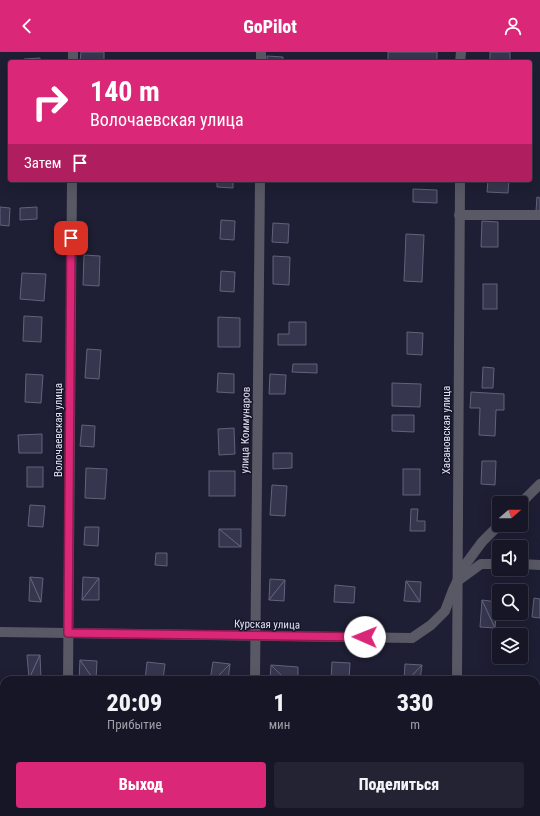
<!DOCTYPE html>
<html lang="ru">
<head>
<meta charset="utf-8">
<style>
  body { margin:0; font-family:"Roboto Condensed",sans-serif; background:#232333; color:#f1f3f6; height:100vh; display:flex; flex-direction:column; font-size:15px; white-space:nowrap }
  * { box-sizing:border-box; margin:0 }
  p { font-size:13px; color:#9e9fa7 }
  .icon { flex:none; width:22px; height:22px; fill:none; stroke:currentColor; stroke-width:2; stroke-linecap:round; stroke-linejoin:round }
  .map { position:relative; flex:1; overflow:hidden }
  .details { position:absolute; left:0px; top:624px; width:540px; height:140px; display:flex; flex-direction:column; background:#161627; border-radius:12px 12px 0 0; box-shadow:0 4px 16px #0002,0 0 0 1px #353544 }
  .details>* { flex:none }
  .hud { position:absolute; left:8px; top:8px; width:524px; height:122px; border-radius:4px; box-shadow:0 4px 16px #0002,0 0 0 1px #353544; background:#db2777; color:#fff; overflow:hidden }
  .needle { width:26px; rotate:70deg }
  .tools { position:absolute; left:492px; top:444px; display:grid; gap:8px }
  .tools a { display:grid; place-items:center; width:36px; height:36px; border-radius:4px; background:#161627; box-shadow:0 4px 16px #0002,0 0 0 1px #353544; font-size:20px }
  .pin { position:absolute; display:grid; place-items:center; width:34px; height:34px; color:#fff; margin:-17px; border-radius:8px; box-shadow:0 2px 6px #0006 }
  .me { position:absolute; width:44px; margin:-22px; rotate:271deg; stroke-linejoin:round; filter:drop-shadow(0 0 3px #0008) }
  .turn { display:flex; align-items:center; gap:14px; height:84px; padding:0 16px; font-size:18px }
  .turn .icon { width:52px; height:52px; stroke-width:2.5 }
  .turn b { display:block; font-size:28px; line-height:34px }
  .then { display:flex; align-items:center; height:38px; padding:0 16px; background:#0003; gap:8px; font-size:15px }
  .eta { display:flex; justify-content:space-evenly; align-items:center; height:68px; text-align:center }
  .eta b { font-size:24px; font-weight:800; line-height:28px }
  .primary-button { display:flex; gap:8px; margin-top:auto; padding:8px 16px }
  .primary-button a { flex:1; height:46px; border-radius:4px; background:#db2777; color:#fff; font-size:16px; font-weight:800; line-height:46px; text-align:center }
  .primary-button a+a { background:#232333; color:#f1f3f6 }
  header { display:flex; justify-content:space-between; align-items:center; height:52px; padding:0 16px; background:#db2777; color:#fff; font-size:18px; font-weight:800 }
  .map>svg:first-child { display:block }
  .building { fill:#36364e; stroke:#61627d }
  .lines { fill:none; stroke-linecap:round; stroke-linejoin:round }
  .minor { stroke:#585965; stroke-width:10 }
  .route-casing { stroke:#8e194d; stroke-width:10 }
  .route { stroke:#db2777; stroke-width:7 }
  .labels { text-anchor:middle; stroke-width:3; stroke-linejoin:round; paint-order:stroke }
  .street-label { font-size:11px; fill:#e0e1f0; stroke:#15152a }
</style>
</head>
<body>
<header><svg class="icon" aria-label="back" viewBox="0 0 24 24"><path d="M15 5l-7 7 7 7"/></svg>GoPilot<svg class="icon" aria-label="person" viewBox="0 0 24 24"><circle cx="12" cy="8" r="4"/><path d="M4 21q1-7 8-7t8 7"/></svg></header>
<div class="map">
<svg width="540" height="764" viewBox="0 0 540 764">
  <rect width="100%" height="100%" fill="#1e1e34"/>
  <g class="building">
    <path d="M81,0h23v10h-24z"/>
    <rect x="388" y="0" width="49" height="10"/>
    <rect x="490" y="0" width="20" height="10"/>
    <path d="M267,4l16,1v5h-16z"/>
    <path d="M40,6v4h-16v-3z"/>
    <path d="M9,47h1v31h-2z"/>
    <path d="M217,128h16v8l-16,-1z"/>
    <path d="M488,128h21l-1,13 -21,-1z"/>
    <path d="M413,137l24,1v13l-24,-1z"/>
    <path d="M537,145l3,1v13h-4z"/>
    <path d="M0,155l10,1 -1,18 -9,-1z"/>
    <path d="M37,155v12l-17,1v-12z"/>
    <path d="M221,168l14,1 -1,19 -14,-1z"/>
    <path d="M482,169l16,1v25h-17z"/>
    <path d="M273,171l16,1 -1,19 -16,-1z"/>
    <path d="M406,182l18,1 -2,47 -18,-1z"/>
    <path d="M84,203l16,1 -1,30 -16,-1z"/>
    <path d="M273,204l17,1 -1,28 -16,-1z"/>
    <path d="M221,219l14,1 -1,20 -14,-1z"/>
    <path d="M22,221l24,1 -2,27 -24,-2z"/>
    <rect x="483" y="232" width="14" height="25"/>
    <path d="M24,264l18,1 -1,25 -18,-1z"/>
    <path d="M218,265l22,1v29h-22z"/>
    <path d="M289,270h17v23h-28v-11h11z"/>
    <path d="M407,280l16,1 -1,22 -15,-1z"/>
    <path d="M87,297l14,1 -2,29 -14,-1z"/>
    <path d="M293,312h24v9l-25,-1z"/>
    <path d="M483,315l11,1 -1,20h-11z"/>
    <path d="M218,321l16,1v19l-17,-1z"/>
    <path d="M26,322l17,1 -2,28 -16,-1z"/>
    <path d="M270,322l16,1 -1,19h-16z"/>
    <path d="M392,331l29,1 -1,23 -28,-1z"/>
    <path d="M471,340l33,2v16h-8l-1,26 -16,-1 1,-27h-10z"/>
    <path d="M392,363h22v17l-22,-1z"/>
    <path d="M82,373l13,1 -1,21 -14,-1z"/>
    <path d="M234,376l1,26 -16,1 -1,-26z"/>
    <path d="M42,382v19h-23l-1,-18z"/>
    <path d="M273,401h19v15l-19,1z"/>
    <path d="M482,409h14l-1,24 -14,-1z"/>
    <rect x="27" y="415" width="16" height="20"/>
    <path d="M86,416l21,1 -2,30 -20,-1z"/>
    <rect x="403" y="417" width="17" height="26"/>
    <rect x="209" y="419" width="26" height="25"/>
    <path d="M272,433l15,1 -2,30 -15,-1z"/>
    <path d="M30,453l15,1 -2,21 -15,-1z"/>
    <path d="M411,457h7l-1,12h8v10h-15z"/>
    <path d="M85,475h14l-1,19 -14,-1z"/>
    <path d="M219,477h22v18z"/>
    <path d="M219,477l22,18h-22z"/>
    <path d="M156,501h11v13l-12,-1z"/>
    <path d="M30,525l13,1 -2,24z"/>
    <path d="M30,525l11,25 -12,-1z"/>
    <path d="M83,525l16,1 -17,22z"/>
    <path d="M99,526v22h-17z"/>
    <path d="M270,527l15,1 -16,20z"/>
    <path d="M285,528l-1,21 -15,-1z"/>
    <path d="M406,529l15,1 -1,20z"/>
    <path d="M406,529l14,21 -16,-1z"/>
    <path d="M335,533l20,2 -1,16 -20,-1z"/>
    <path d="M534,546l6,1v19l-8,-1z"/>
    <path d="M482,548l13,28 -15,-1z"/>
    <path d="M482,548l15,2 -2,26z"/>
    <path d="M27,603h13l-11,24z"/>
    <path d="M40,603l1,24h-12z"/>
    <path d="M80,608l14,20h-15z"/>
    <path d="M80,608l17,1 -1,19h-2z"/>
    <path d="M147,610l18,2 -2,16h-18z"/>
    <path d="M213,610l17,2 -16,16h-4z"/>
    <path d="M332,610l18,1 -1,17h-18z"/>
    <path d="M230,612l-2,16h-14z"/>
    <path d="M405,612l17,1 -14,15h-4z"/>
    <path d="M271,613l27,2v13h-12z"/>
    <path d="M271,613l15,15h-16z"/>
    <path d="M422,613l-2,15h-12z"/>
    <path d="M24,760h18l-1,4h-17z"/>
    <path d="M81,760h15l-1,4h-15z"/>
    <path d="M470,761l27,1v2h-27z"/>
  </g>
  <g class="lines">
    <g class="minor">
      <path d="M73,10v-10"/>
      <path d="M261,10v-10"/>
      <path d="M460,10l1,-10"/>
      <path d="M459,163h81"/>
      <path d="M521,451l19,-19"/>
      <path d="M521,512l19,1"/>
      <path d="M459,528l22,-16h18"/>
      <path d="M0,580l412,6 19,-13 14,-14 8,-21 12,-25 17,-23 17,-17"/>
      <path d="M68,628l4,-500"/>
      <path d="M255,628l5,-500"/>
      <path d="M457,628l3,-500"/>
      <path d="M67,764v-4"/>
      <path d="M254,764v-4"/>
      <path d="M457,764v-4"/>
    </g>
  </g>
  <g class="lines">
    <defs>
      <path id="route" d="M71,186l-3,395 297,4"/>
    </defs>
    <use href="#route" class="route-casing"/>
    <use href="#route" class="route"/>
  </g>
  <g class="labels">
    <g class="street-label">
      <text transform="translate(58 378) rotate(-90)" y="4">Волочаевская улица</text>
      <text transform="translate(245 378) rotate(-89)" y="4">улица Коммунаров</text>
      <text transform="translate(446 378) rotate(-90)" y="4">Хасановская улица</text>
      <text transform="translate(267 572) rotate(1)" y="4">Курская улица</text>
    </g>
  </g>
</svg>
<div class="tools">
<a><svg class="needle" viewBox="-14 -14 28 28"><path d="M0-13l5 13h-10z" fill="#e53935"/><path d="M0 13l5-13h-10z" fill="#9e9fa7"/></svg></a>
<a><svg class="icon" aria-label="sound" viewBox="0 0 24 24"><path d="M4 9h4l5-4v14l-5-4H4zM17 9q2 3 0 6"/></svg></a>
<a><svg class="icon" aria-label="search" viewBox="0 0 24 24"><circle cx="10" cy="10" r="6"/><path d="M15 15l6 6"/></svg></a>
<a><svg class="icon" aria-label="layers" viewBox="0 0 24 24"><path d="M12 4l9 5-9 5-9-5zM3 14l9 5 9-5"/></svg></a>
</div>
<div class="pin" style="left:71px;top:186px;background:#d93025"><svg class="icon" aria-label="arrive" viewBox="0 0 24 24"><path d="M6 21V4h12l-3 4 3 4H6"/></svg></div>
<svg class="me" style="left:365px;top:585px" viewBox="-20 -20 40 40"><circle r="19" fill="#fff"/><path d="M0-13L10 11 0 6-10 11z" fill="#db2777"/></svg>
<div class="hud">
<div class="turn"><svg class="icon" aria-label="right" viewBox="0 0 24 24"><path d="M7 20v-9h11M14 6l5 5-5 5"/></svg><div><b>140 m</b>Волочаевская улица</div></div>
<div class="then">Затем<svg class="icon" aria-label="arrive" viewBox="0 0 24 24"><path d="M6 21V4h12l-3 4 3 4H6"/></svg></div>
</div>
<section class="details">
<div class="eta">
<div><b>20:09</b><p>Прибытие</p></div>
<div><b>1</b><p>мин</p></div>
<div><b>330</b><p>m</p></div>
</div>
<div class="primary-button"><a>Выход</a><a>Поделиться</a></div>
</section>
</div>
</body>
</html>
